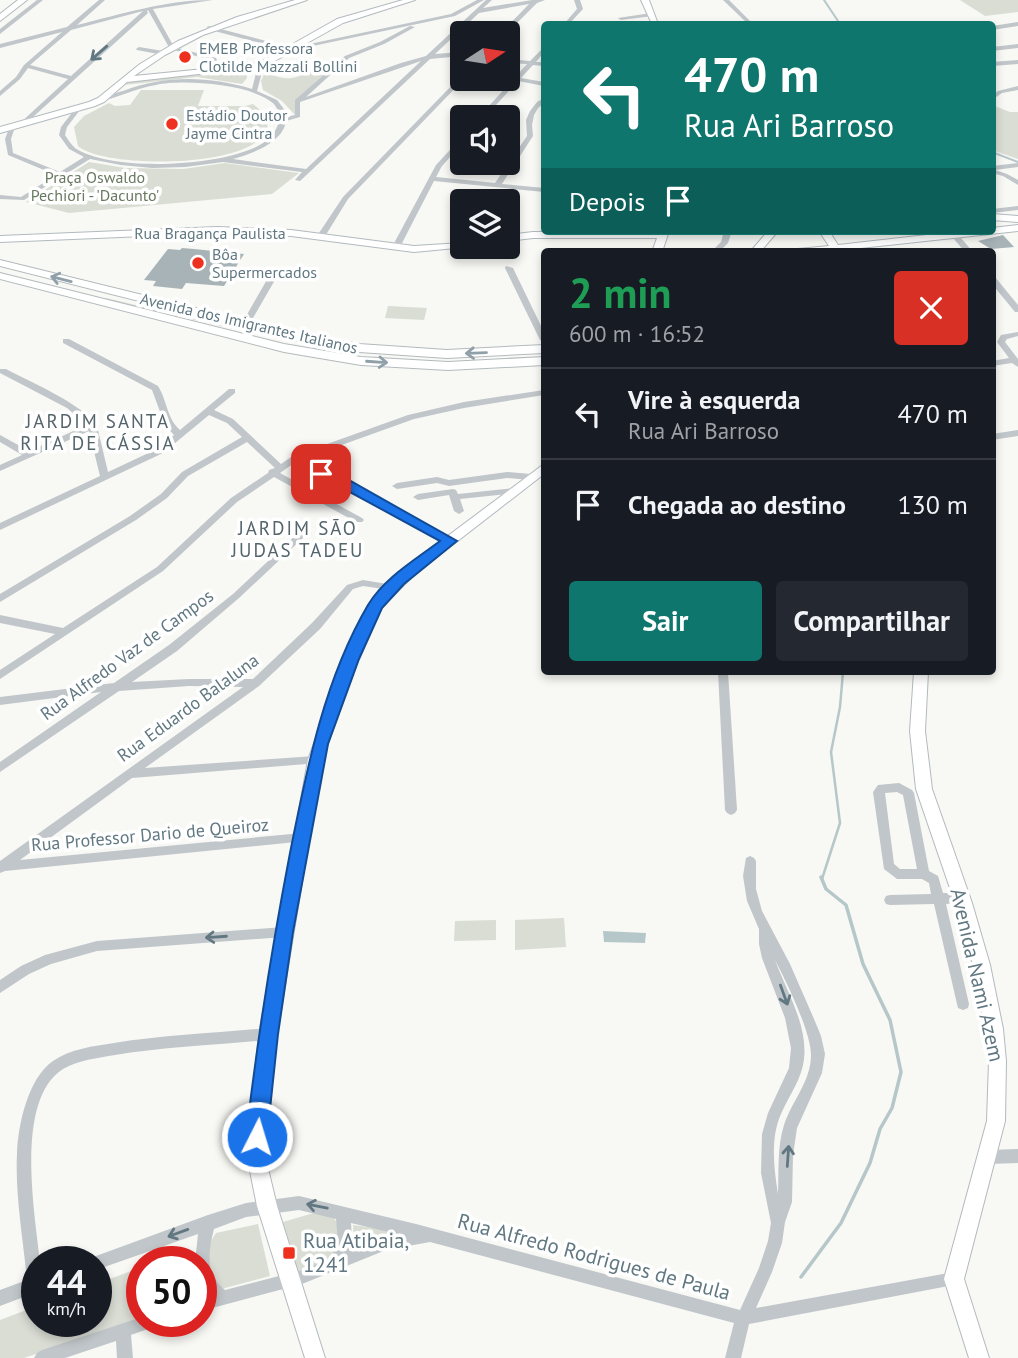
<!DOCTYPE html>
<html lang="pt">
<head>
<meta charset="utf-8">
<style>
  body { margin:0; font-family:"PT Sans",sans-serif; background:#242831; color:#f1f3f6; height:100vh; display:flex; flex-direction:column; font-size:26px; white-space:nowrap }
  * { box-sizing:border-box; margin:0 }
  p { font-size:23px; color:#9ea1a6 }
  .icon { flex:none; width:38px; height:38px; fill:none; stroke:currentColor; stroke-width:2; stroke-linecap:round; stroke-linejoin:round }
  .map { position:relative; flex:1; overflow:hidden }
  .panel { position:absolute; left:541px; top:248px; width:455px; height:427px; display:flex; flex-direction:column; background:#171b24; border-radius:7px; box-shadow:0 4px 10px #0003 }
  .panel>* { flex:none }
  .banner { position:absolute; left:541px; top:21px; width:455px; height:214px; border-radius:7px; box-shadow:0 4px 10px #0003; background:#0f766e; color:#fff; overflow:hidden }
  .needle { width:46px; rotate:78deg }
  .buttons { position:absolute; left:450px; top:21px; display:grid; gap:14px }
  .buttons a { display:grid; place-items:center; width:70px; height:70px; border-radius:7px; background:#171b24; box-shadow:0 4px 10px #0003; font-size:35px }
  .speed { position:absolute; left:21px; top:1246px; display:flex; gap:14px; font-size:35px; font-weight:700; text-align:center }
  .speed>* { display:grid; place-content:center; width:91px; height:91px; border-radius:50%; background:#171b24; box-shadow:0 4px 10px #0003; line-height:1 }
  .speed small { font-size:18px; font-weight:400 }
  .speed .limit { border:10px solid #d22; background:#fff; color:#111 }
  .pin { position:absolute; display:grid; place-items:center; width:60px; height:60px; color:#fff; margin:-30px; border-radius:14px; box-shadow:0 4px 10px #0006 }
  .me { position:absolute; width:77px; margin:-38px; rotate:5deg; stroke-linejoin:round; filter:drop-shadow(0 0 5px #0008) }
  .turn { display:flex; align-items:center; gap:24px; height:147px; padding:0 28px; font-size:32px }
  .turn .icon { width:91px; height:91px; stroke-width:2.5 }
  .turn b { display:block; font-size:49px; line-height:60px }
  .then { display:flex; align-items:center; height:66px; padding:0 28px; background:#0003; gap:14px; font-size:26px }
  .round { display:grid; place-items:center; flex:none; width:74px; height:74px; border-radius:7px; background:#242831 }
  .head { display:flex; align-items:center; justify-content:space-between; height:119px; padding:0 28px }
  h1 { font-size:42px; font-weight:600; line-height:52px; color:#1e9e55 }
  .action { display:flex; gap:14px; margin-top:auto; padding:14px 28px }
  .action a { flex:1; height:80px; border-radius:7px; background:#0f766e; color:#fff; font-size:28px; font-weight:600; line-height:80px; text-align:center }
  .action a+a { background:#242831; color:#f1f3f6 }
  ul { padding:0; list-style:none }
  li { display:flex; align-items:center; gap:21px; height:91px; padding:0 28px; border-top:2px solid #363941 }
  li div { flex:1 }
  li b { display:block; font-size:26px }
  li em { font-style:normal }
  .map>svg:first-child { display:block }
  .green { fill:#d9ddd4 }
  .water { fill:#b6c7c9 }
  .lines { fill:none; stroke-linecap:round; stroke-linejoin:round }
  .stream-far2 { stroke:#b6c7c9; stroke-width:2 }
  .stream-far1 { stroke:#b6c7c9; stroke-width:2.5 }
  .stream { stroke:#b6c7c9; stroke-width:3.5 }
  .building { fill:#a7b3b7 }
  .secondary-casing { stroke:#b2babe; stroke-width:2 }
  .primary-casing { stroke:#b3babd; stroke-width:2 }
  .street { fill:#c0c6c9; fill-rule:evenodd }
  .secondary { fill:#fff; fill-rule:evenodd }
  .primary { fill:#fff; fill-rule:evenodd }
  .oneway { stroke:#617882 }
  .oneway2 { stroke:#90a0a8 }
  .route { fill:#1a73e8; stroke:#114b97; stroke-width:2 }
  .poi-dot { fill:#ee311f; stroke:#fff; stroke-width:2.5 }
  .labels { text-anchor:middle; stroke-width:7; stroke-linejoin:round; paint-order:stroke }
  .far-poi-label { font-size:16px; fill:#617882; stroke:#fff; text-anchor:start }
  .far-park-label { font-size:16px; fill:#687960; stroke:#fff }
  .far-street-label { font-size:16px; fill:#617882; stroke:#fff }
  .street-label { font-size:18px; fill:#617882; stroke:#fff }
  .neighbourhood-label { font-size:19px; letter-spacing:2px; fill:#54656c; stroke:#fff }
  .near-street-label { font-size:21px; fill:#617882; stroke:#fff }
  .near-poi-label { font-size:21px; fill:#617882; stroke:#fff; text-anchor:start }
</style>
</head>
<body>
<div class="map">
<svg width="1018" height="1358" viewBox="0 0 1018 1358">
  <rect width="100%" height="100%" fill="#f8f8f5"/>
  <g class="green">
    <path d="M960,0h58v12l-33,4z"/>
    <path d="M221,71h25l1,7 -5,6 -45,-7 -73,8c22,-14 71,-12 97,-14z"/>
    <path d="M308,71l15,4 -25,23 -2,18 -14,-15 -19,-11 -2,-9 4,-9c16,7 28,10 43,-1z"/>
    <path d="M141,90h63l-6,16h47l8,-2 13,11c21,54 -161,56 -188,31l-4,-19 10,-11 25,-13 6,3 15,-1z"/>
    <path d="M992,105l18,7h8v47l-26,-9z"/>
    <path d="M89,162l36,6 58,1 42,-6 74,10 -27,21 -203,19 -43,-11z"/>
    <path d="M106,298l176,42 -179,-41z"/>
    <path d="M388,306l39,2 -3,12 -39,-2z"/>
    <path d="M564,918l2,29 -51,3v-30z"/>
    <path d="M496,920v20l-42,1 1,-20z"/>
    <path d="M317,1212l17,6c9,14 4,24 0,40l-19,9 -17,4 -15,-49z"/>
    <path d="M258,1224l12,52 -49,13c-13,-15 -18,-39 -5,-56z"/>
    <path d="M353,1225l51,7 -50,13z"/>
    <path d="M142,1267v52l-118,39h-24v-38l37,-14v15h59v-37z"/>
  </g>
  <path class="water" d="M603,931l43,2 -1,10 -41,-1z"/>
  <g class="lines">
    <g class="stream-far2">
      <path d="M824,0l16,24"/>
      <path d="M992,152l26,10"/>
    </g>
    <path class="stream-far1" d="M822,879l18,-56 -9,-71 9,-45 3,-35"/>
    <path class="stream" d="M801,1277l40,-54 29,-60 10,-34 12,-21 9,-36 -11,-52 -27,-56 -17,-59 -20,-16 -5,-12"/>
  </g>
  <g class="building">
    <path d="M1003,235l11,12 -23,2 -13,-8z"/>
    <path d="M182,248l12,1 50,5 -20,32 -38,-3 -4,6 -29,-3 3,-5 -12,-1 24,-31 12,1z"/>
  </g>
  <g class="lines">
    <defs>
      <g id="secondary">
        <path d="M295,0h12l-104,35 -38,20 -31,21 80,-8h3v4l-90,10 -23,20 -9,4 -95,27v-6l89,-25 9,-4 42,-34 38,-23 59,-24z"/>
        <path d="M403,0h12l-72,23 -79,44 -41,4 -4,-2 4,-2 36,-4 78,-44z"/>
        <path d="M641,0h8l9,24h-6z"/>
        <path d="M992,214l26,2v6l-26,-2z"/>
        <path d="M1018,225v6l-176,19 1,2h-50l5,-3 31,-3 -10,-15h10l9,14 124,-14h30v-3z"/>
        <path d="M217,227l74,3 123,16 48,-3v4h4l-52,5 -123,-16 -74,-3 -217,9v-6z"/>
        <path d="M659,231h10l-7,21h-10l5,-14h-124l-25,3v-6l25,-3z"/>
        <path d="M768,231h10l-18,21h-10z"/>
        <path d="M544,464v10l-129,100 -34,34 -23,51 -36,101 -45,274 -12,122 12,50 48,152h-20l-48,-152 -10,-50 12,-122 49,-274 36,-101 26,-56 35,-35z"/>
        <path d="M914,672h14l-3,59 7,58 40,114 18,62 13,64 3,32 -1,60 -41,158 25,79h-20l-25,-79 43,-158 2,-60 -4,-32 -12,-64 -18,-62 -39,-114 -6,-58z"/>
      </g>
      <g id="primary">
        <path d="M18,0h9l-27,21v-7z"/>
        <path d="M0,260l294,72 65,12 88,6 97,-5v8l-97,5 -88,-6 -65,-12 -294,-74z"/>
        <path d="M0,273l284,71 77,13 87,5 96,-5v8l-96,5 -87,-5 -77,-13 -284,-73z"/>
      </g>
    </defs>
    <use href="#secondary" class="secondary-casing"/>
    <use href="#primary" class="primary-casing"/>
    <g class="street">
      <path d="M37,0h6l-43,34v-5z"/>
      <path d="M99,0h6l-28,25c45,-11 89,-25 136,-25l-60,9 21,38 42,11 3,8 -5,1 -3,-7 -41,-11 -22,-39 -1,1 1,2 -125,113h-4v-2l49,-45 -40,-11 -8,11 -20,17v-5l16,-14 8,-12 38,-33 -62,16v-4l67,-17zM143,11l-72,65 -41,-11 41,-35z"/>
      <path d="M477,0h7l-29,16 -166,35 -3,-2 165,-35z"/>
      <path d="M486,0h6l-9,8 49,-8h13l-8,3 -30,30h-6l28,-29 -50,9 -44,41 27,-2v4l-32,3 -130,122 -5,-1 7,-8 -79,-10 -38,5 -33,1 -31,-3 -31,-6 -66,41 -24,-1v-4l21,2 35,-22 -48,-20 -3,-16 5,-13 5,1 -4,12 2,14 47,19 24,-15 -15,-8 -10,-14 2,-8 14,-18 2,-1 3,2 -13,17 -2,8c3,5 6,9 10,13 36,25 157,19 191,-7 10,-8 13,-16 14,-28 -2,-3 -4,-6 -6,-9 -21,-20 -90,-25 -118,-19 -18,3 -35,11 -53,16l-5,-1c7,-4 17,-7 25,-9 43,-16 85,-15 129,-2l6,-24 3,-2 3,2 -7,26 20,9 10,13 -1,4 9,-2v-15l50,-44 35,-14 30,-16 5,1 -31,17 -35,14 -43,39 95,-34 25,-7zM421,61l-115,108 -73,-10c18,-5 50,-16 53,-38l14,-4v-15z"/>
      <path d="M574,0h6l3,9 -14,15h-5l13,-15z"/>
      <path d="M723,0h6l24,24h-5z"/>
      <path d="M651,13l2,1v2l-32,4 -3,-2z"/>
      <path d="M1018,22v4l-26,4v-4z"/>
      <path d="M209,26l76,20 1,1 -3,2 -76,-20v-2z"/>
      <path d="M1018,44v4l-26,3v-4z"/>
      <path d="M139,47l24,4 3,2 -3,2 -26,-5 -1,-1z"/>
      <path d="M544,47v5l-8,10h8v4l-11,-1 -12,13 23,4v4l-26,-5 -33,36h-6l48,-53 -19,-1v-4l22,2z"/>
      <path d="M1018,60v4l-26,2v-4z"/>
      <path d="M462,75v4h2l-116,120 -24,39h-6l-1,-2 26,-39z"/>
      <path d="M1018,86v4l-16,3 -10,7v-5l6,-4z"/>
      <path d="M544,98v5l-6,5 -4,7 -2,10 1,11 -31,48 42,4v4l-110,-11 -34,66 -7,2 -1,-2 44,-82 24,-26 2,-1v6l-20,22 -6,11 59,6 32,-47 -1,-16 4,-9 7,-9z"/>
      <path d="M1018,163v4l-23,3 12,4 11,6v5l-15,-9 -11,-3v-7z"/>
      <path d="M1018,206v4l-26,3v-4z"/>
      <path d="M724,231h8l-4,12 -9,9h-8l10,-10z"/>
      <path d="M947,231h8l18,21h-8z"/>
      <path d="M506,266l7,2 31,64v10l-4,-2 -35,-72z"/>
      <path d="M272,271l7,2 -30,52 -1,2h-6l-1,-2z"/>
      <path d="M992,277h3l23,28v7h-3l-23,-28z"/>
      <path d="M1018,332v4l-11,3 -2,3 13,17v8l-6,-4 -20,3v-5l17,-3 -12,-16 4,-7z"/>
      <path d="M63,339h6l89,47c9,14 9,33 22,44l49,-41h6v4l-21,17 19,9 48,45 10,-7 117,-42 56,-13 80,-12v5l-80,13 -50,11 -117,42 -17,12 82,45 2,2 -2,2h-6l-82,-45 -37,25 -74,69 -163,108v-9l55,-36 -55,-11v-8l63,13 94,-61 74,-69 37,-25 1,-3 6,-2 -28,-26 -59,34 -21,22 -31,22 -136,82v-8l130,-78 31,-22 21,-22 60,-35 -15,-14 -18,-8 -46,38 -163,77v-7l100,-47 -11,-45 -89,40v-6l22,-10 -22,-13v-7l29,16 58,-26 -20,-17 -67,-35v-4h6c26,14 75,34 91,57l11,46 49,-23 17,-14 -9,-10 -13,-35 -89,-47z"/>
      <path d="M1018,430v6l-26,4v-6z"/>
      <path d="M301,464l44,16 110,61 -5,3 -3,-1 -108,-59 -41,-15v-4z"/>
      <path d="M507,472l24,2 5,3 -5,3 -24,-2 -58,8 -12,-3 -40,6 -5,-3 5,-3 40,-6 12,3z"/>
      <path d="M515,488l3,1 2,2 -2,2 -58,6 4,12 -5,3 -5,-3 -5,-16 -31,5 -5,-3 5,-3 35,-5 3,1 2,4z"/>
      <path d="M301,532l5,3 -2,2 -65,61 -62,53 -45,31 57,-3h64l59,-56 35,-38 16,-5 30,5 2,2 -2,2 -3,1 -27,-4 -10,3 -33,40 -61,57 -114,82 170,-12 4,1 2,3 -2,3 -187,15 -112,82 282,-27 4,2 2,3 -2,3 -301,30 -5,2v-12l243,-174 -54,-1 -70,5 -119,81v-10l101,-70 -101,13v-8l114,-14 55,-38 64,-51 65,-61z"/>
      <path d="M718,672h10l9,138 -2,3 -4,2 -4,-2 -2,-3z"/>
      <path d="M899,783l13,7 2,3 15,78 9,5 5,17h19l4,1 2,4 -2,4 -20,2 23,100 -1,4 -5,2 -5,-2 -1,-4 -23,-100 -44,1 -4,-1 -2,-4 2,-4 4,-1 41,-1 -2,-11 -7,-4h-25l-13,-10 -11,-77 5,-7zM897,792l6,3 14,74h-17l-6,-5 -9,-71z"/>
      <path d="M750,856l4,2 2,3v28l6,22 28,53 24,55 7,17 4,18 -3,19 -25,55 -4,27 -1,47 -7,20 -3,21 -10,29 -16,36 198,-36 5,2 2,5 -2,5 -210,40 -8,34h-16l9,-35 -304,-81 -44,8 -84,34 -101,27v-15l7,-1 -7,-11v-22h-6l3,-28 -102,36v-8h-7l2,-4 5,-2 112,-41 38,-12 53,-7 117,28 324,86 19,-42 9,-27 3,-18 -10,-50 1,-39 6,-21 21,-45 2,-20 -6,-30 -23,-60 -3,-14v-15l-12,-28 -4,-25 3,-18zM775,960c11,21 36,72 36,95 0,26 -19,46 -27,70 -7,22 -5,46 -6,69 -4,-25 -8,-56 3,-80 8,-19 21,-35 23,-55 4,-34 -18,-69 -29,-99zM299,1210l37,9 2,23 -7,16 -29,12 -77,20c-20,-17 -17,-37 -11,-61l32,-12zM351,1223l46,11 -11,2 -37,15 3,-9z"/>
      <path d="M284,927l4,1 2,4 -2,4 -4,1 -187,14 -46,13 -22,10 -29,19v-13l21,-14 24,-11 52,-14z"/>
      <path d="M268,1028l5,2 2,4 -2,4 -5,2c-51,5 -103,7 -153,15 -17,3 -37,5 -52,14 -49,31 -28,145 -23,193h-3v30l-37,14v-16l27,-10c-4,-42 -12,-85 -10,-127 1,-28 11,-75 36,-92 17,-12 41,-15 61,-18 51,-8 103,-10 154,-15z"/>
      <path d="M1018,1149v14l-30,1 -5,-2 -2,-5 2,-5 5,-2z"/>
      <path d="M142,1317v4h17l-3,5 -25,9 2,23h-16l-1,-17 -51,17h-31l3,-5 5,-3z"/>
    </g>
    <use href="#secondary" class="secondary"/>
    <use href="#primary" class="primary"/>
  </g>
  <defs><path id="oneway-shaft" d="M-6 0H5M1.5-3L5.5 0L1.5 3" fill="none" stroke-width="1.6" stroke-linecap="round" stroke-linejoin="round" transform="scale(1.75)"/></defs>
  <g class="oneway">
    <use href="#oneway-shaft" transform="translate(99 53) rotate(139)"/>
    <use href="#oneway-shaft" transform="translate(216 937) rotate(176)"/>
    <use href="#oneway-shaft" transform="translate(784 995) rotate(70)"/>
    <use href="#oneway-shaft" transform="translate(788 1156) rotate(-86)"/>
    <use href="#oneway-shaft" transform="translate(317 1206) rotate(-169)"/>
    <use href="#oneway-shaft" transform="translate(178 1233) rotate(160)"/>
  </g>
  <g class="oneway2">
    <use href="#oneway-shaft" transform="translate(61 279) rotate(-166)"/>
    <use href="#oneway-shaft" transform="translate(476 353) rotate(178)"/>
    <use href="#oneway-shaft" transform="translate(377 362) rotate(4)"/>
  </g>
  <path class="route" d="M321,470l26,9 110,62 -53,43 -22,24 -23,51 -31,85 -35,188 -15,102 -11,103 -3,7 -7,3 -8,-3 -3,-7c11,-95 26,-190 44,-284 17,-85 34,-173 78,-248 16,-27 47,-45 72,-64l-103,-56 -21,-8v-6z"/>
  <g class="poi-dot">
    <circle cx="185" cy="57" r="7"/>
    <circle cx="172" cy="124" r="7"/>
    <circle cx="198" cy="263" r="7"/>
    <rect x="282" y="1246" width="14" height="14" rx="3.5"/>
  </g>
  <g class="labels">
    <g class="far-poi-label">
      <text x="199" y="54">EMEB Professora<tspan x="199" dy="18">Clotilde Mazzali Bollini</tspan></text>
      <text x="186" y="121">Estádio Doutor<tspan x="186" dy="18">Jayme Cintra</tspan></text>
      <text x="212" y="260">Bôa<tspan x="212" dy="18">Supermercados</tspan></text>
    </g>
    <g class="far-park-label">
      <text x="95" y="183">Praça Oswaldo<tspan x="95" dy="18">Pechiori - 'Dacunto'</tspan></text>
    </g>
    <g class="far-street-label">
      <text x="210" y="239">Rua Bragança Paulista</text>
      <text transform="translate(249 323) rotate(13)" y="6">Avenida dos Imigrantes Italianos</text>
    </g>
    <g class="street-label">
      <text transform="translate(127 655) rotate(-36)" y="6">Rua Alfredo Vaz de Campos</text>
      <text transform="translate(188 708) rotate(-36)" y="6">Rua Eduardo Balaluna</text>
      <text transform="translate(150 835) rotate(-5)" y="6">Rua Professor Dario de Queiroz</text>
    </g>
    <g class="neighbourhood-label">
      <text x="98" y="428">JARDIM SANTA<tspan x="98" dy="22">RITA DE CÁSSIA</tspan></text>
      <text x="298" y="535">JARDIM SÃO<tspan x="298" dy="22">JUDAS TADEU</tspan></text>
    </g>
    <g class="near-street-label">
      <text transform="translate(977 975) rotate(77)" y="7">Avenida Nami Azem</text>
      <text transform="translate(594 1257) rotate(15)" y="7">Rua Alfredo Rodrigues de Paula</text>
    </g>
    <g class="near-poi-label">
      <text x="303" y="1248">Rua Atibaia,<tspan x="303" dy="24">1241</tspan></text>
    </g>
  </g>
</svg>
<div class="buttons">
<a><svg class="needle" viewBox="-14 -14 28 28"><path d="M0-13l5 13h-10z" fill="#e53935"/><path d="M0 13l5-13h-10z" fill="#9ea1a6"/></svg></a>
<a><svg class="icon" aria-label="sound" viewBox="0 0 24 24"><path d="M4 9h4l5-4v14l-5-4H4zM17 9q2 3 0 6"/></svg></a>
<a><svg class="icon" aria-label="layers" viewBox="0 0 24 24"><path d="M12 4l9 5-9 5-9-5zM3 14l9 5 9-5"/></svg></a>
</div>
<div class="speed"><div>44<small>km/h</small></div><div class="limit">50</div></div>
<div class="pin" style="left:321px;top:474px;background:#d93025"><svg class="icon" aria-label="arrive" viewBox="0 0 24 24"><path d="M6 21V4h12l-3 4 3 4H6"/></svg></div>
<svg class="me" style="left:257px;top:1137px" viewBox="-20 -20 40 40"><circle r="17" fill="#1a73e8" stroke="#fff" stroke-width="3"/><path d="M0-11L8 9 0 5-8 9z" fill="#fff"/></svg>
<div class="banner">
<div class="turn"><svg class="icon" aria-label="left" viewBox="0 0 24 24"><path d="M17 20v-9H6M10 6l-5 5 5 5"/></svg><div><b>470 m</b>Rua Ari Barroso</div></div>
<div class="then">Depois<svg class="icon" aria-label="arrive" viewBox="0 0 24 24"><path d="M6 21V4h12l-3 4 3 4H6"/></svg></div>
</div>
<section class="panel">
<div class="head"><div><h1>2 min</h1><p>600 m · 16:52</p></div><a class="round" style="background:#d93025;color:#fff"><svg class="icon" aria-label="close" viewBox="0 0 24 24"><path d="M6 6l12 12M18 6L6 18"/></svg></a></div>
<ul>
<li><svg class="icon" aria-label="left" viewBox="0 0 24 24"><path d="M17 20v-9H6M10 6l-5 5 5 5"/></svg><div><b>Vire à esquerda</b><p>Rua Ari Barroso</p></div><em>470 m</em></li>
<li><svg class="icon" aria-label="arrive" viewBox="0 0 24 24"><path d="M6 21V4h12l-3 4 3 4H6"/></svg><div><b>Chegada ao destino</b></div><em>130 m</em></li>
</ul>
<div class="action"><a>Sair</a><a>Compartilhar</a></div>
</section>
</div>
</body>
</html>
